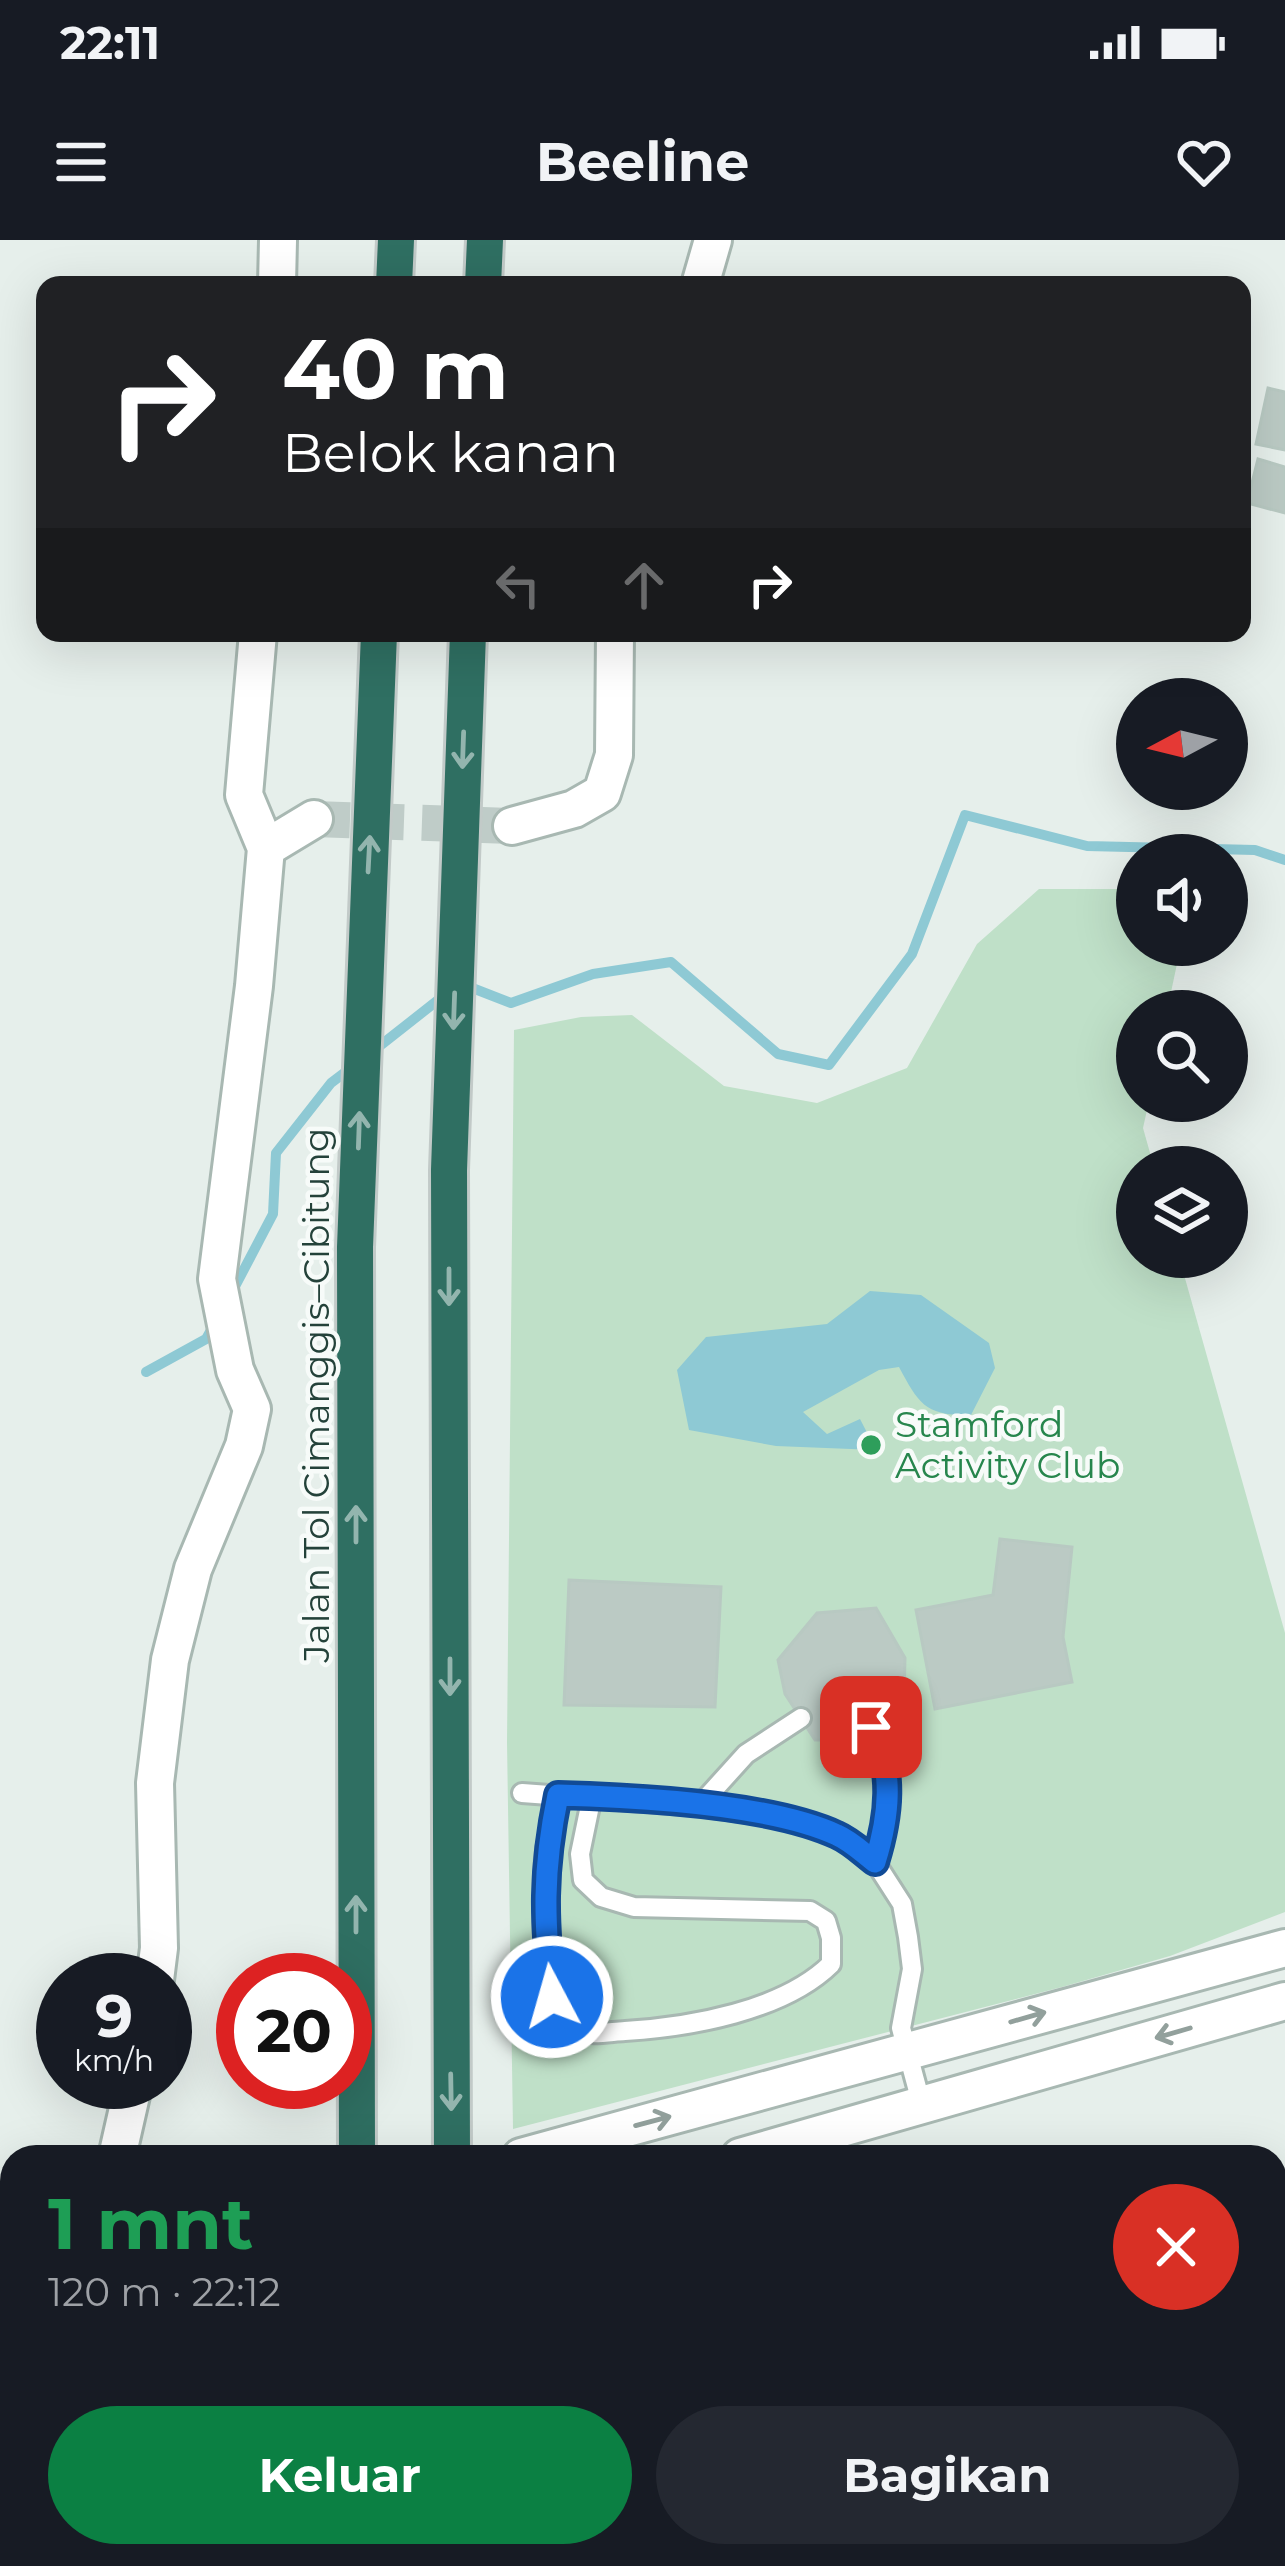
<!DOCTYPE html>
<html lang="id">
<head>
<meta charset="utf-8">
<style>
  body { margin:0; font-family:Montserrat,sans-serif; background:#242831; color:#f1f3f6; height:100vh; display:flex; flex-direction:column; font-size:45px; white-space:nowrap }
  * { box-sizing:border-box; margin:0 }
  p { font-size:39px; color:#9ea1a6 }
  .icon { flex:none; width:66px; height:66px; fill:none; stroke:currentColor; stroke-width:2; stroke-linecap:round; stroke-linejoin:round }
  .map { position:relative; flex:1; overflow:hidden }
  .drawer { position:absolute; left:0px; top:1905px; width:1287px; height:423px; display:flex; flex-direction:column; background:#171b24; border-radius:36px 36px 0 0; box-shadow:0 12px 48px #0002 }
  .drawer>* { flex:none }
  .guide { position:absolute; left:36px; top:36px; width:1215px; height:366px; border-radius:24px; box-shadow:0 12px 48px #0002; background:#202124; color:#fff; overflow:hidden }
  .needle { width:78px; rotate:263deg }
  .fabs { position:absolute; left:1116px; top:438px; display:grid; gap:24px }
  .fabs a { display:grid; place-items:center; width:132px; height:132px; border-radius:50%; background:#171b24; box-shadow:0 12px 48px #0002; font-size:60px }
  .speed { position:absolute; left:36px; top:1713px; display:flex; gap:24px; font-size:60px; font-weight:700; text-align:center }
  .speed>* { display:grid; place-content:center; width:156px; height:156px; border-radius:50%; background:#171b24; box-shadow:0 12px 48px #0002; line-height:1 }
  .speed small { font-size:30px; font-weight:400 }
  .speed .limit { border:18px solid #d22; background:#fff; color:#111 }
  .pin { position:absolute; display:grid; place-items:center; width:102px; height:102px; color:#fff; margin:-51px; border-radius:24px; box-shadow:0 6px 18px #0006 }
  .me { position:absolute; width:132px; margin:-66px; rotate:354deg; stroke-linejoin:round; filter:drop-shadow(0 0 9px #0008) }
  .turn { display:flex; align-items:center; gap:42px; height:252px; padding:0 48px; font-size:54px }
  .turn .icon { width:156px; height:156px; stroke-width:2.5 }
  .turn b { display:block; font-size:84px; line-height:102px }
  .lanes { display:flex; align-items:center; height:114px; padding:0 48px; background:#0003; justify-content:center; gap:60px; direction:ltr }
  .lanes .off { opacity:.35 }
  .round { display:grid; place-items:center; flex:none; width:126px; height:126px; border-radius:63px; background:#242831 }
  .summary { display:flex; align-items:center; justify-content:space-between; height:204px; padding:0 48px }
  h1 { font-size:72px; font-weight:700; line-height:90px; color:#1e9e55 }
  .primary-button { display:flex; gap:24px; margin-top:auto; padding:24px 48px }
  .primary-button a { flex:1; height:138px; border-radius:72px; background:#0b8043; color:#fff; font-size:48px; font-weight:700; line-height:138px; text-align:center }
  .primary-button a+a { background:#242831; color:#f1f3f6 }
  .status { display:flex; justify-content:space-between; align-items:center; height:84px; padding:0 60px; background:#171b24; direction:ltr }
  .status svg { height:33px; fill:currentColor }
  header { display:flex; justify-content:space-between; align-items:center; height:156px; padding:0 48px; background:#171b24; font-size:54px; font-weight:700 }
  .map>svg:first-child { display:block }
  .green { fill:#bfe0c8 }
  .water { fill:#8ec9d4 }
  .lines { fill:none; stroke-linecap:round; stroke-linejoin:round }
  .stream { stroke:#8ec9d4; stroke-width:10 }
  .building { fill:#bbcac4; stroke:#b8c9c2; stroke-width:3 }
  .street-tunnel { stroke:#bfccc8; stroke-width:36; stroke-dasharray:36 18; stroke-linecap:butt }
  .lane-casing { stroke:#a8b8b2; stroke-width:24 }
  .street-casing { stroke:#a8b8b2; stroke-width:42 }
  .highway-casing { stroke:#c2cac8; stroke-width:42 }
  .lane { stroke:#fff; stroke-width:18 }
  .street { stroke:#fff; stroke-width:36 }
  .highway { stroke:#2f6f62; stroke-width:36 }
  .oneway { stroke:#93b5ae }
  .oneway2 { stroke:#92a09c }
  .route-casing { stroke:#114b97; stroke-width:30 }
  .route { stroke:#1a73e8; stroke-width:21 }
  .leisure-dot { fill:#2e9e5b; stroke:#f7fbf9; stroke-width:4.5 }
  .labels { text-anchor:middle; stroke-width:9; stroke-linejoin:round; paint-order:stroke }
  .street-label { font-size:36px; fill:#24423a; stroke:#f7fbf9 }
  .leisure-label { font-size:36px; fill:#27864d; stroke:#f7fbf9; text-anchor:start }
</style>
</head>
<body>
<div class="status"><b>22:11</b><svg viewBox="0 0 49 12"><path d="M0 12V9h3v3zM5 12V6h3v6zM10 12V3h3v9zM15 12V0h3v12zM26 1h20v11H26zM47 4h2v5h-2z"/></svg></div>
<header><svg class="icon" aria-label="menu" viewBox="0 0 24 24"><path d="M4 6h16M4 12h16M4 18h16"/></svg>Beeline<svg class="icon" aria-label="heart" viewBox="0 0 24 24"><path d="M12 20l-8-8c-3-5 5-10 8-4 3-6 11-1 8 4z"/></svg></header>
<div class="map">
<svg width="1285" height="2326" viewBox="0 0 1285 2326">
  <rect width="100%" height="100%" fill="#e6efeb"/>
  <g class="green">
    <path d="M1039,649h98v56h44l-14,66h-30v90h12l-6,27 11,39h-17v90h42l106,376v279l-115,44 -108,31 -549,142 -6,-387 7,-712 67,-13 51,-2 92,71 93,17 90,-35 70,-124z"/>
    <path d="M1285,1985v341h-730l-1,-10h721v-328z"/>
  </g>
  <path class="water" d="M870,1051l51,4 68,48 6,25 -24,47c-46,1 -52,-11 -72,-48l-20,3 -76,42 24,22 33,-15 16,31 -100,-4 -87,-16 -12,-60 29,-33 121,-13z"/>
  <g class="lines">
    <g class="stream">
      <path d="M462,744l49,19 82,-29 78,-12 107,92 51,11 83,-111 53,-139 122,31 168,4 30,10"/>
      <path d="M372,812l75,-59"/>
      <path d="M230,1056l43,-82 3,-61 55,-70 21,-16"/>
      <path d="M146,1132l60,-33 9,-16"/>
    </g>
  </g>
  <g class="building">
    <path d="M1268,148l17,4v58l-29,-6z"/>
    <path d="M1258,219l27,8v46l-38,-10z"/>
    <path d="M1000,1299l72,8 -9,90 9,45 -137,27 -19,-99 77,-15z"/>
    <path d="M569,1340l152,7 -6,120 -151,-2z"/>
    <path d="M876,1368l29,50 -1,40 -49,42h-40l-30,-46 -7,-34 39,-47z"/>
  </g>
  <g class="lines">
    <path class="street-tunnel" d="M314,579l198,7"/>
    <defs>
      <g id="lane">
        <path d="M871,1487c24,42 18,90 4,135"/>
        <path d="M522,1553l177,13 100,14 43,17 33,25 27,42 6,33 4,32 -11,59 21,78"/>
        <path d="M558,1555c-4,21 -11,42 -13,63 -3,35 -5,137 19,164 15,17 41,10 61,9 65,-4 158,-20 206,-67v-26l-5,-17 -16,-10 -176,-4 -33,-10 -18,-17 -3,-26 12,-58"/>
        <path d="M699,1566l47,-52 55,-36"/>
      </g>
      <g id="street">
        <path d="M277,45l1,-45"/>
        <path d="M700,45l13,-45"/>
        <path d="M512,586l62,-17 28,-16 12,-38 1,-122"/>
        <path d="M266,608l48,-29"/>
        <path d="M155,1740l4,-32 -4,-165 15,-123 23,-91 51,-123 8,-37 -17,-39 -18,-91 37,-293 12,-138 -22,-53 14,-162"/>
        <path d="M117,1917l17,-75"/>
        <path d="M521,1917l764,-209"/>
        <path d="M740,1917l545,-156"/>
        <path d="M0,2031l12,-1"/>
        <path d="M0,2086l12,-1"/>
        <path d="M16,2326l1,-10"/>
      </g>
      <g id="highway">
        <path d="M394,45l2,-45"/>
        <path d="M483,45l2,-45"/>
        <path d="M357,1917l-2,-910 24,-614"/>
        <path d="M452,1917l-3,-987 19,-537"/>
        <path d="M464,2316v10"/>
        <path d="M340,2326l1,-10"/>
      </g>
    </defs>
    <use href="#lane" class="lane-casing"/>
    <use href="#street" class="street-casing"/>
    <use href="#highway" class="highway-casing"/>
    <use href="#lane" class="lane"/>
    <use href="#street" class="street"/>
    <use href="#highway" class="highway"/>
  </g>
  <defs><path id="oneway-shaft" d="M-6 0H5M1.5-3L5.5 0L1.5 3" fill="none" stroke-width="1.6" stroke-linecap="round" stroke-linejoin="round" transform="scale(3)"/></defs>
  <g class="oneway">
    <use href="#oneway-shaft" transform="translate(463 510) rotate(92)"/>
    <use href="#oneway-shaft" transform="translate(369 614) rotate(-87)"/>
    <use href="#oneway-shaft" transform="translate(454 771) rotate(92)"/>
    <use href="#oneway-shaft" transform="translate(359 890) rotate(-88)"/>
    <use href="#oneway-shaft" transform="translate(449 1047) rotate(90)"/>
    <use href="#oneway-shaft" transform="translate(356 1284) rotate(-90)"/>
    <use href="#oneway-shaft" transform="translate(450 1437) rotate(90)"/>
    <use href="#oneway-shaft" transform="translate(356 1674) rotate(-90)"/>
    <use href="#oneway-shaft" transform="translate(451 1852) rotate(89)"/>
  </g>
  <g class="oneway2">
    <use href="#oneway-shaft" transform="translate(1028 1777) rotate(-16)"/>
    <use href="#oneway-shaft" transform="translate(1173 1793) rotate(164)"/>
    <use href="#oneway-shaft" transform="translate(653 1881) rotate(-15)"/>
  </g>
  <g class="lines">
    <defs>
      <path id="route" d="M552,1757c-8,-77 -10,-125 6,-202 76,2 212,9 279,40 14,6 26,18 38,27 14,-45 20,-93 -4,-135"/>
    </defs>
    <use href="#route" class="route-casing"/>
    <use href="#route" class="route"/>
  </g>
  <circle class="leisure-dot" cx="871" cy="1205" r="12"/>
  <g class="labels">
    <g class="street-label">
      <text transform="translate(316 1155) rotate(-90)" y="13">Jalan Tol Cimanggis–Cibitung</text>
    </g>
    <g class="leisure-label">
      <text x="895" y="1197">Stamford<tspan x="895" dy="41">Activity Club</tspan></text>
    </g>
  </g>
</svg>
<div class="fabs">
<a><svg class="needle" viewBox="-14 -14 28 28"><path d="M0-13l5 13h-10z" fill="#e53935"/><path d="M0 13l5-13h-10z" fill="#9ea1a6"/></svg></a>
<a><svg class="icon" aria-label="sound" viewBox="0 0 24 24"><path d="M4 9h4l5-4v14l-5-4H4zM17 9q2 3 0 6"/></svg></a>
<a><svg class="icon" aria-label="search" viewBox="0 0 24 24"><circle cx="10" cy="10" r="6"/><path d="M15 15l6 6"/></svg></a>
<a><svg class="icon" aria-label="layers" viewBox="0 0 24 24"><path d="M12 4l9 5-9 5-9-5zM3 14l9 5 9-5"/></svg></a>
</div>
<div class="speed"><div>9<small>km/h</small></div><div class="limit">20</div></div>
<div class="pin" style="left:871px;top:1487px;background:#d93025"><svg class="icon" aria-label="arrive" viewBox="0 0 24 24"><path d="M6 21V4h12l-3 4 3 4H6"/></svg></div>
<svg class="me" style="left:552px;top:1757px" viewBox="-20 -20 40 40"><circle r="17" fill="#1a73e8" stroke="#fff" stroke-width="3"/><path d="M0-11L8 9 0 5-8 9z" fill="#fff"/></svg>
<div class="guide">
<div class="turn"><svg class="icon" aria-label="right" viewBox="0 0 24 24"><path d="M7 20v-9h11M14 6l5 5-5 5"/></svg><div><b>40 m</b>Belok kanan</div></div>
<div class="lanes"><svg class="icon off" aria-label="left" viewBox="0 0 24 24"><path d="M17 20v-9H6M10 6l-5 5 5 5"/></svg><svg class="icon off" aria-label="ahead" viewBox="0 0 24 24"><path d="M12 20V5M6 11l6-6 6 6"/></svg><svg class="icon" aria-label="right" viewBox="0 0 24 24"><path d="M7 20v-9h11M14 6l5 5-5 5"/></svg></div>
</div>
<section class="drawer">
<div class="summary"><div><h1>1 mnt</h1><p>120 m · 22:12</p></div><a class="round" style="background:#d93025;color:#fff"><svg class="icon" aria-label="close" viewBox="0 0 24 24"><path d="M6 6l12 12M18 6L6 18"/></svg></a></div>
<div class="primary-button"><a>Keluar</a><a>Bagikan</a></div>
</section>
</div>
</body>
</html>
